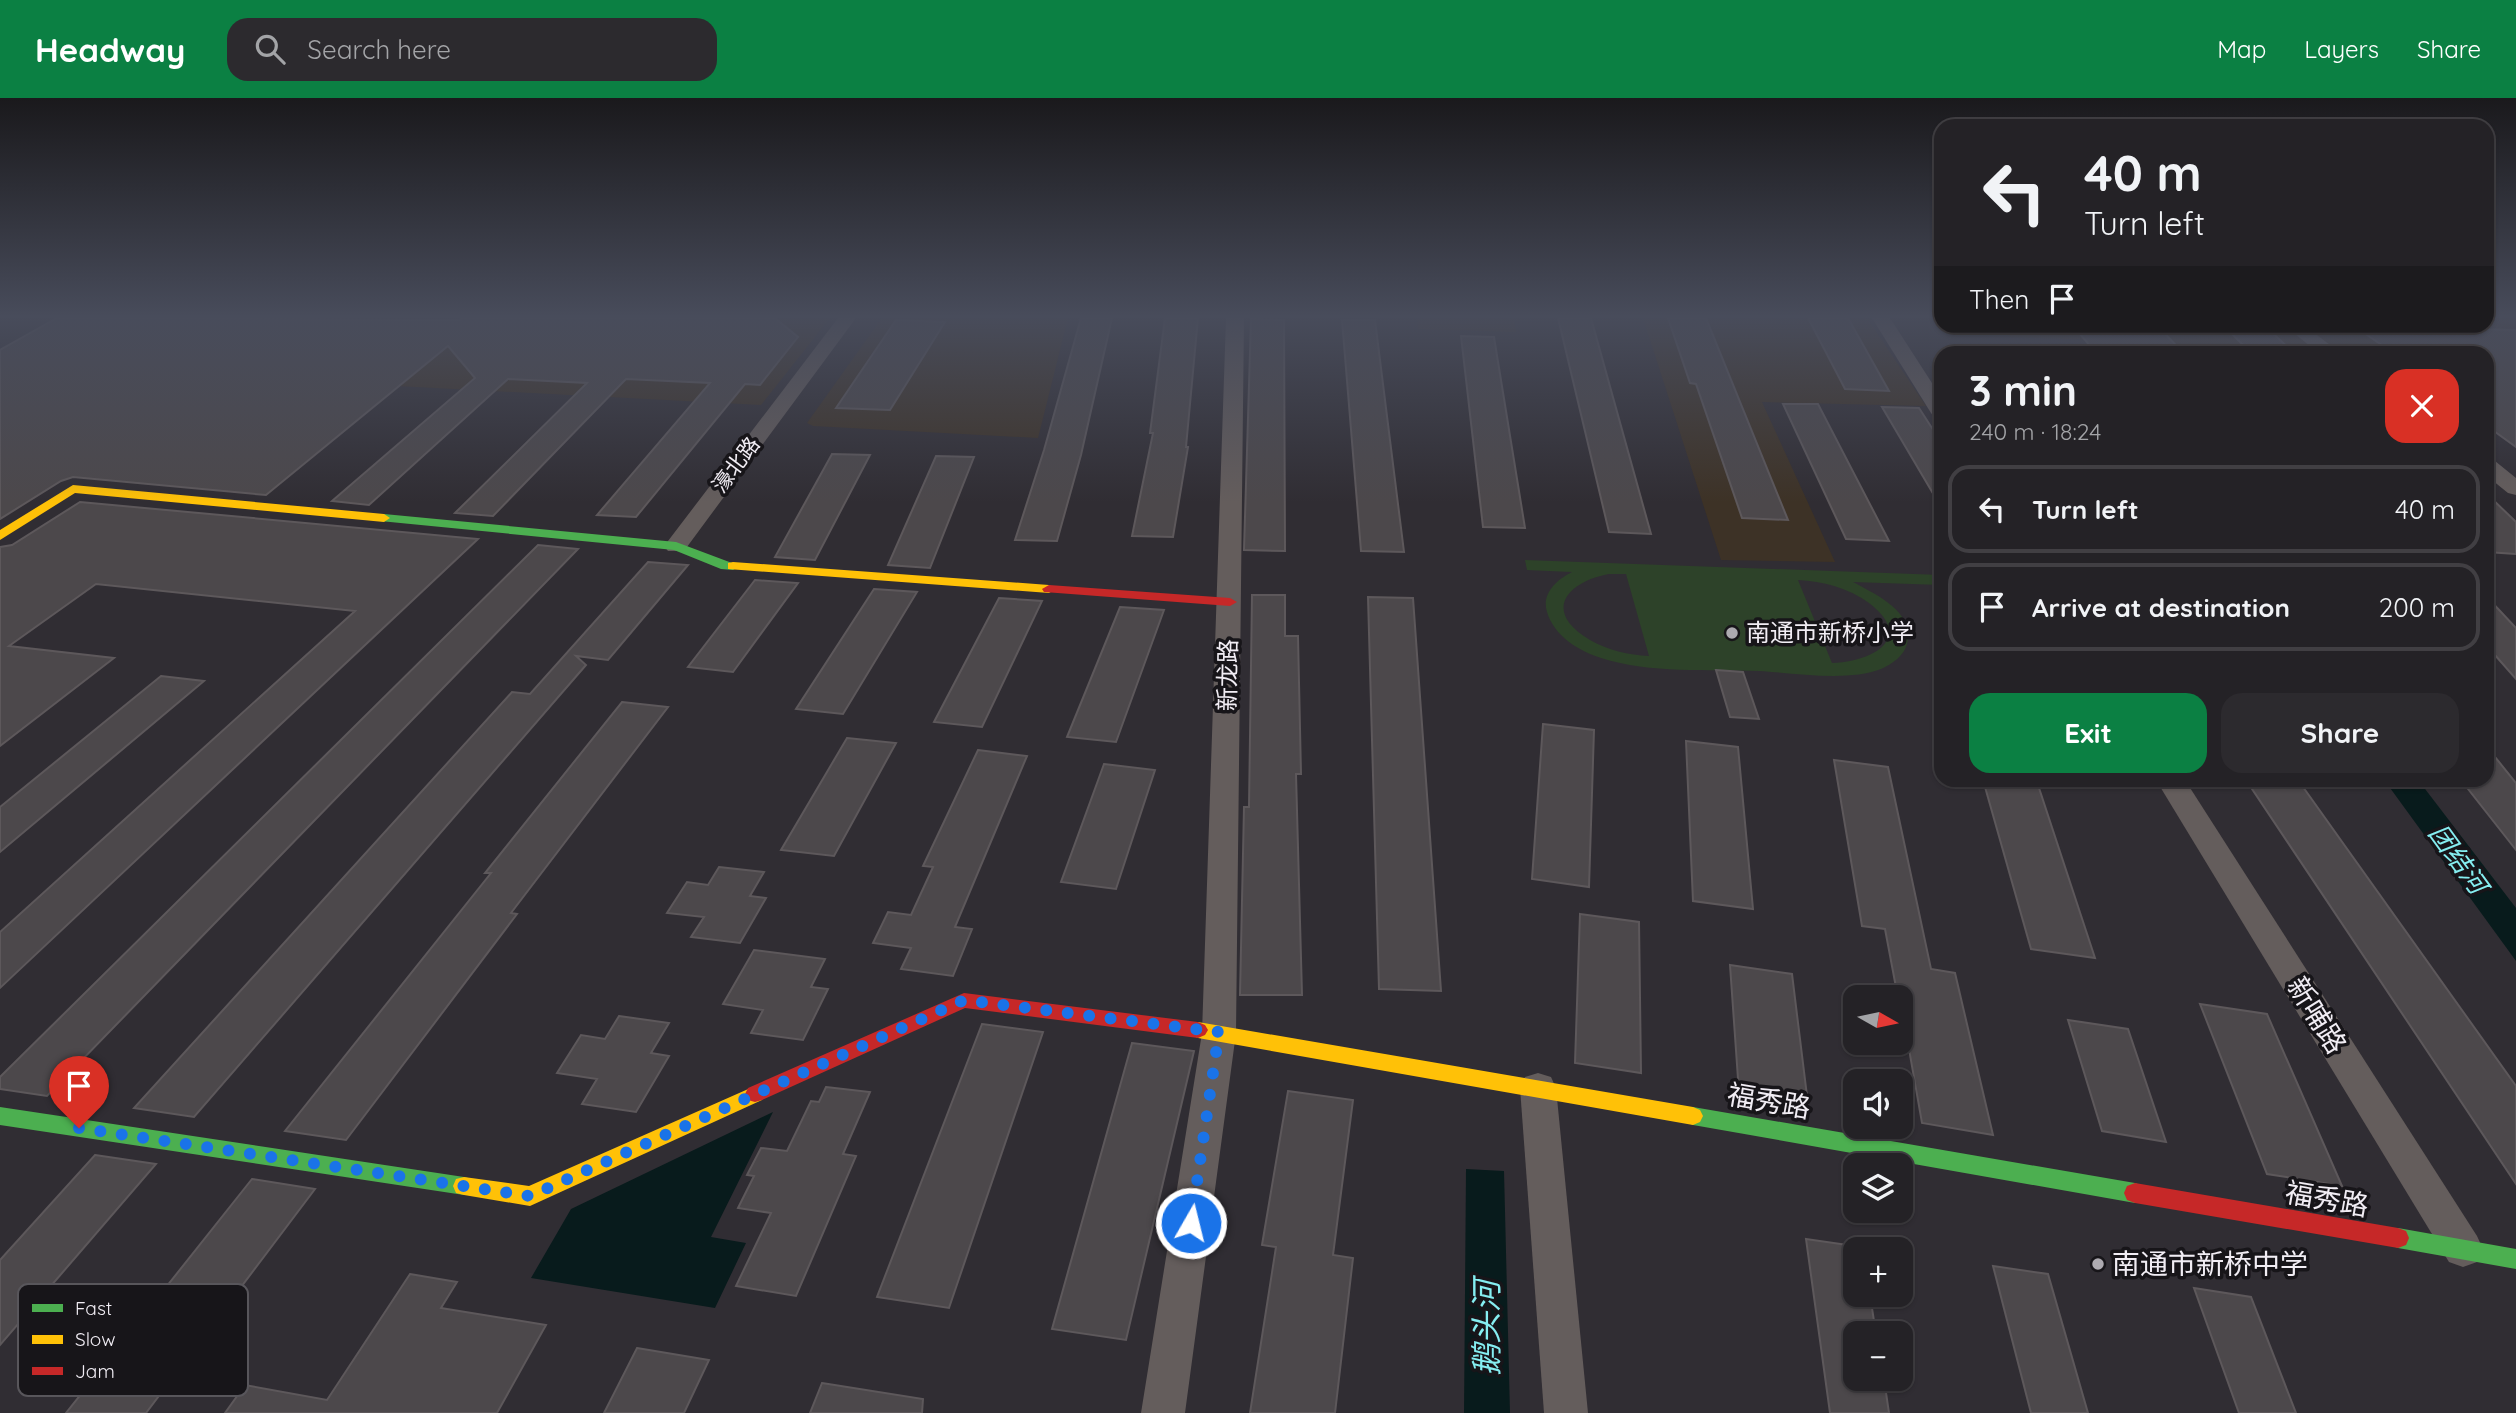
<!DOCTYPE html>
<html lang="en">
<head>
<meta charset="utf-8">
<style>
  body { margin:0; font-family:Quicksand,"Noto Sans SC",sans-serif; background:#2c2a2e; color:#f1f3f6; height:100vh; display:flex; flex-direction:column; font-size:26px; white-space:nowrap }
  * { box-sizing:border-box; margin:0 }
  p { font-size:23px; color:#a3a4a7 }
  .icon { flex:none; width:38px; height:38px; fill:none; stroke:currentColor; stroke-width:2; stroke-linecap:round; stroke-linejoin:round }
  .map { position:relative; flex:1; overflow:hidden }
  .drawer { position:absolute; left:1934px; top:248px; width:560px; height:441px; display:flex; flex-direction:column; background:#242226; border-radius:21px; box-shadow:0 2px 5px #0004,0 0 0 2px #413f43 }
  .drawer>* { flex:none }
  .top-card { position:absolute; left:1934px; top:21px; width:560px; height:214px; border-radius:21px; box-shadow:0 2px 5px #0004,0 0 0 2px #413f43; background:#242226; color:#f1f3f6; overflow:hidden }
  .needle { width:46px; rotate:99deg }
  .controls { position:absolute; left:1843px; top:887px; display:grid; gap:14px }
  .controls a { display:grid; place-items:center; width:70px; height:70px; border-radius:14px; background:#242226; box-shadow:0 2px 5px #0004,0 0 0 2px #413f43; font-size:35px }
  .pin { position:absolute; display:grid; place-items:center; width:60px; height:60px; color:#fff; margin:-72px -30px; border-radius:50% 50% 50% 0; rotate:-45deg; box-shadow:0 0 7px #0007 }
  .pin .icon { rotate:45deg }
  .me { position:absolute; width:77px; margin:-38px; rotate:8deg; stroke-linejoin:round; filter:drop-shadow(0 0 5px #0008) }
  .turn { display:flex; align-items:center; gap:24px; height:147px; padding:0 35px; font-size:32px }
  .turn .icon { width:91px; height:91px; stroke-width:2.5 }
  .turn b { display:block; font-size:49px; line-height:60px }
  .then { display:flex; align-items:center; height:66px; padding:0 35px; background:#0003; gap:14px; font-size:26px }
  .round { display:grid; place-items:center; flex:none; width:74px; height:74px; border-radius:21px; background:#2c2a2e }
  .overview { display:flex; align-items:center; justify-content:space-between; height:119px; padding:0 35px }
  h1 { font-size:42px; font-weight:700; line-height:52px }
  .cta { display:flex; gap:14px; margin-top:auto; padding:14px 35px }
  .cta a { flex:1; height:80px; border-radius:21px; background:#0b8043; color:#fff; font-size:28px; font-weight:700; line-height:80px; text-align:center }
  .cta a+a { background:#2c2a2e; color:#f1f3f6 }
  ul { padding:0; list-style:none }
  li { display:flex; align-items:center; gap:21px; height:88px; margin:0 14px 10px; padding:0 21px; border:4px solid #413f43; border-radius:21px }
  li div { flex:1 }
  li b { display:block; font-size:26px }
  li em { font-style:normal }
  header { display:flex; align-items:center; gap:42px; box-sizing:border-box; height:98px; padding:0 35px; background:#0b8043; color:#fff }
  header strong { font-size:33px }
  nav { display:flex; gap:38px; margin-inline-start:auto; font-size:24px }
  .search { width:490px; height:63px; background:#2c2a2e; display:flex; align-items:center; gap:18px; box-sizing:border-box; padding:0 24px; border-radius:21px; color:#a3a4a7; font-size:26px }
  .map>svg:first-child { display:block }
  .commercial { fill:#3d3226 }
  .green { fill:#2d4229; fill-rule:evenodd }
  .water { fill:#081b1c }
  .building { fill:#4c484b; stroke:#5d585b; stroke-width:2 }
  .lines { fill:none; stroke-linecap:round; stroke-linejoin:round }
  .street { fill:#645d5c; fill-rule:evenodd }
  .fast { fill:#4caf50; fill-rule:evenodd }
  .slow { fill:#ffc107; fill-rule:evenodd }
  .jam { fill:#c62828; fill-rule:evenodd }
  .route { stroke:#1a73e8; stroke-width:12; stroke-dasharray:0 21.6 }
  .poi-dot { fill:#adaab0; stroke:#171519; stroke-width:2.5 }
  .labels { text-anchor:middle; stroke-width:7; stroke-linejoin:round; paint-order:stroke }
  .far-street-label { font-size:21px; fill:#f1edf4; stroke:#171519 }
  .poi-label { font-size:24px; fill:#f1edf4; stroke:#171519; text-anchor:start }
  .street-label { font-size:24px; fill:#f1edf4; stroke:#171519 }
  .water-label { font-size:26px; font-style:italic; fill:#85eef1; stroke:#171519 }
  .near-street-label { font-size:28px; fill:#f1edf4; stroke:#171519 }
  .near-poi-label { font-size:28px; fill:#f1edf4; stroke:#171519; text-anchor:start }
  .near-water-label { font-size:32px; font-style:italic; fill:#85eef1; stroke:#171519 }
  .key { fill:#171519; stroke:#58565b; stroke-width:2 }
  .key-label { font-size:19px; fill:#f1edf4 }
</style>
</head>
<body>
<header>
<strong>Headway</strong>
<div class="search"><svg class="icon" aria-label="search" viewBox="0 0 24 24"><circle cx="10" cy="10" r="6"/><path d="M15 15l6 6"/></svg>Search here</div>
<nav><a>Map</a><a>Layers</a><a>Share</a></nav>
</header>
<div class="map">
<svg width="2516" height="1315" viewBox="0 0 2516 1315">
  <rect width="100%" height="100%" fill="#302d33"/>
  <g class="commercial">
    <path d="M463,220h367l-69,87 -383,-20z"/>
    <path d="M882,220h186l-30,120 -225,-12 -6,-3z"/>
    <path d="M1417,220h97l2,14 -98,-3z"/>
    <path d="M1643,220h224l59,88 -164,-4 73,160 -114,-2z"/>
    <path d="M2487,220h29v69l-29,-30v-3l-4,-1 -27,-27h31z"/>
    <path d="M2001,228h409l36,27h-303l-11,-12 -121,-4z"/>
  </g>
  <path class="green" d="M1525,462l416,15v10l-88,-3c22,12 63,30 54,62 -3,12 -15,20 -26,25 -33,13 -86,4 -122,2 -51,-2 -108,3 -158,-13 -22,-7 -47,-22 -54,-46 -6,-19 11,-33 25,-40l-45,-2zM1609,476h17l23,82c-20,-1 -42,-6 -59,-16 -48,-28 -24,-58 19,-66zM1798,482c24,1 51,8 71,23 47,36 2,59 -37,60z"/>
  <g class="water">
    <path d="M2385,683h34l97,127v53z"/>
    <path d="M773,1014l-62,125 35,6 -31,65 -184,-30 40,-69z"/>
    <path d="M1466,1071l38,2 6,242h-46z"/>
  </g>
  <g class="building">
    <path d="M57,220l403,2 3,-2h312l23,19 -38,48 -15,-1 -109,133 -39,-2 113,-132 -84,-4 -133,137 -38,-3 132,-130 -79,-4 -139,126 -37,-4 143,-123 -27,-32 -182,149 -193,-18 -12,4 -61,38v-169z"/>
    <path d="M1081,220h31l-31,137 -24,86 -42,-1 29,-90z"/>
    <path d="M1165,220h33l-12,129h2l-15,90 -41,-1 21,-103h-3z"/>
    <path d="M1558,220h33l60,216 -42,-2z"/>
    <path d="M1668,220h38l82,202 -46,-2 -46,-134 -6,-1z"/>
    <path d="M1808,220h40l41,73 -44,-2z"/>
    <path d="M1251,221l33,1 1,231 -41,-1z"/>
    <path d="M896,222l49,2 -55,88 -54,-2z"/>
    <path d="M1342,222h33l29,232 -43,-1z"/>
    <path d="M2073,228h85l26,28h-87z"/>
    <path d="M2224,228h41l30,28h-43z"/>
    <path d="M2354,228l162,4v117l-29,-21v-72h-92z"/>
    <path d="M1461,238l33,1 31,191 -42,-1z"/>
    <path d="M1783,306h35l71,137 -43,-2z"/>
    <path d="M1882,309l37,1 22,34v65z"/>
    <path d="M832,356l38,1 -55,105 -40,-3z"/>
    <path d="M936,358l38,1 -44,111 -42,-3z"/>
    <path d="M2487,396l29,28v32l-29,-2z"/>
    <path d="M80,404l398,37 -478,449v-56l355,-321 -259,-27 -87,62 105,12 -114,88v-199l12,-2z"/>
    <path d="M538,447l40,4 -531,547 -47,-7v-12z"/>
    <path d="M648,464l40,3 -80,95 -32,-4 10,9 -392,452 -60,-9 378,-416 18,2z"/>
    <path d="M755,482l43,3 -65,89 -45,-5z"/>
    <path d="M874,491l43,3 -74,122 -47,-5z"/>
    <path d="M1252,497h33v41h13l3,138h-5l6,221h-62l4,-188h5z"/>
    <path d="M1368,499l45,1 28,393 -62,-2z"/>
    <path d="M2487,499l29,31v51l-29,-33z"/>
    <path d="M999,500l43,3 -60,126 -48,-5z"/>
    <path d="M1120,509l44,3 -48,132 -49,-5z"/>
    <path d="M1716,572l27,2 16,47 -29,-2z"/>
    <path d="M161,578l43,5 -204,171v-45z"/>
    <path d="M622,604l46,5 -157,206 6,1 -171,226 -61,-9 206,-258h-6z"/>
    <path d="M1543,626l51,6 -5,157 -57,-8z"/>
    <path d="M847,640l49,5 -62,113 -53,-6z"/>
    <path d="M1686,643l52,6 15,162 -60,-8z"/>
    <path d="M2487,649l29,36v67l-55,-70h26z"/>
    <path d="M978,652l49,6 -72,171 17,2 -19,47 -52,-7 10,-21 -38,-5 15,-31 23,3 22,-48 -10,-1z"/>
    <path d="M1834,662l54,7 43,202 24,4 38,162 -71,-12 -22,-125h-2l-13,-69 -23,-3z"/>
    <path d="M1104,666l51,6 -39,119 -55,-7z"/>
    <path d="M1983,682l55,5 57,173 -64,-9z"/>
    <path d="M2246,682h52l218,306v98z"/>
    <path d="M719,769l45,5 -14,24 16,2 -26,45 -49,-6 13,-20 -37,-4 20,-31 21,3z"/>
    <path d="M1580,816l59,8 2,151 -66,-10z"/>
    <path d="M754,852l71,9 -14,28 17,2 -25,51 -52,-7 12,-23 -40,-6z"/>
    <path d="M1730,867l62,9 16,130 -69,-11z"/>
    <path d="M2200,906l67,10 75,172 -75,-12z"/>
    <path d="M619,918l50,7 -18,30 18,3 -33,56 -54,-8 15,-25 -40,-6 24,-38 24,4z"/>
    <path d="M2068,922l60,9 38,113 -64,-11z"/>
    <path d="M982,926l61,8 -94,276 -72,-11z"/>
    <path d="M1132,945l62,8 -68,289 -74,-11z"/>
    <path d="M826,989l44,5 -27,62 13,2 -60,140 -60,-10 35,-73 -33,-5 16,-32 -7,-1 14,-27 26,3 24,-50 8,1z"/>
    <path d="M1288,993l65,9 -20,155 20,3 -18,155h-85l26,-166 -14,-2z"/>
    <path d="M95,1057l61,9 -156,181v-85z"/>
    <path d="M252,1081l63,10 -169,224h-80z"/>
    <path d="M1806,1141l56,8v3h-7v45h15l6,39h-21v45h29l5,34h-59z"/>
    <path d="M1993,1168l55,8 40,139h-57z"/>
    <path d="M410,1176l47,8 -16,26 105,17 -49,88h-272l20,-28 82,15z"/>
    <path d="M2194,1190l57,9 45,116h-57z"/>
    <path d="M637,1250l72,12 -25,53h-80z"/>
    <path d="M822,1285l101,16 -1,14h-112z"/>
  </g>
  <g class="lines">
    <g class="street">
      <path d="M838,220h18l-172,233h-16l-4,-5 4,-5z"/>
      <path d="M1226,220h18l-8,715 -51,380h-44l61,-380z"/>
      <path d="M1872,220h18l51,79v22l-7,-2 -3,-4z"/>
      <path d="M2285,228h20l37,28h-22z"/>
      <path d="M2487,362l8,1 21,17v17l-8,-2 -21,-17z"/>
      <path d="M2156,682h29l292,456 6,13 -6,13 -14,5 -14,-5z"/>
      <path d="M1538,975l13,4 5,11 32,325h-44l-24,-325 5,-11z"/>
    </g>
    <g class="fast">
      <path d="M384,416l292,28 64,24 -7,4 -12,-1 -47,-19 -294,-29 -2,-3z"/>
      <path d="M0,1009l464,70 8,2 3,7 -3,7 -8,2 -464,-70z"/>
      <path d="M1693,1009l442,76 8,3 3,7 -3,7 -8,3 -442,-78 -7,-3 -3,-6 3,-6z"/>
      <path d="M2398,1130l118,21v20l-118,-21 -8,-3 -3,-7 3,-7z"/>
    </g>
    <g class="slow">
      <path d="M73,387l311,29 6,4 -6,4 -309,-29 -75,47v-10z"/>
      <path d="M733,464l316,23 7,4 -7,4 -321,-24v-6z"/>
      <path d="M1198,924l495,85 7,3 3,6 -3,6 -7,3 -495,-87 -7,-3 -3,-5 3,-5z"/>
      <path d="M755,988l7,2 3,6 -3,6 -232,106 -66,-11 -8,-2 -3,-7 3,-7 8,-2 65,9z"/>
    </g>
    <g class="jam">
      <path d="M1049,487l181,13 7,4 -7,4 -186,-14 -2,-3z"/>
      <path d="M964,895l234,29 7,3 3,5 -3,5 -7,3 -233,-30 -203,92 -7,2 -7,-2 -3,-6 3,-6z"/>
      <path d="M2135,1085l263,45 8,3 3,7 -3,7 -8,3 -263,-45 -8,-3 -3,-7 3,-7z"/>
    </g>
  </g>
  <linearGradient id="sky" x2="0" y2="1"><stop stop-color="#1a191c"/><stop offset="0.54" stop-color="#484c5b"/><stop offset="1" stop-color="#484c5b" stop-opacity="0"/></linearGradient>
  <rect width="2516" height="404" fill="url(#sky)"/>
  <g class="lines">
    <path class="route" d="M79,1030l451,68 434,-196 255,32 -28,191"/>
  </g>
  <g class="poi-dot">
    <circle cx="1732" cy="535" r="7"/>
    <circle cx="2098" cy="1166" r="7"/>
  </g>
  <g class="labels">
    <g class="far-street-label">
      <text transform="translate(736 367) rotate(-53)" y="7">濠北路</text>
    </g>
    <g class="poi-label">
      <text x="1746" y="543">南通市新桥小学</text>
    </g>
    <g class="street-label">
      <text transform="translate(1228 577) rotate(-89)" y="8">新龙路</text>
    </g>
    <g class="water-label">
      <text transform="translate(2458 761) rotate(54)" y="9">团结河</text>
    </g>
    <g class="near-street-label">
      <text transform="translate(2317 917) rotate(58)" y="10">新哺路</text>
      <text transform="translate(1769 1003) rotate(10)" y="10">福秀路</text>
      <text transform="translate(2327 1101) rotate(10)" y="10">福秀路</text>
    </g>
    <g class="near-poi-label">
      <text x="2112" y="1176">南通市新桥中学</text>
    </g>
    <g class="near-water-label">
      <text transform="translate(1487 1230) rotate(-90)" y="11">鹅头河</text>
    </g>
  </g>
  <rect x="18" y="1186" width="230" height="112" rx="10" class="key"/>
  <rect x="32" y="1206" width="31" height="8" fill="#4caf50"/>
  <rect x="32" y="1237" width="31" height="9" fill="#ffc107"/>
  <rect x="32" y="1269" width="31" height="8" fill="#c62828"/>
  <g class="key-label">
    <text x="75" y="1217">Fast</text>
    <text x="75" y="1248">Slow</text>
    <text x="75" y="1280">Jam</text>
  </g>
</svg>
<div class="controls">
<a><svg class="needle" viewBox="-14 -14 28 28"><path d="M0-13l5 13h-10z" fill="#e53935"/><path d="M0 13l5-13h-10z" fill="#a3a4a7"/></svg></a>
<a><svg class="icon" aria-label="sound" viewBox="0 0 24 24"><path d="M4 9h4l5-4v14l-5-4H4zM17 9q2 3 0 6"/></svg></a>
<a><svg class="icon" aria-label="layers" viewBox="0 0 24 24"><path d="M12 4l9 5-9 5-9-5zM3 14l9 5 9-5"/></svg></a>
<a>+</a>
<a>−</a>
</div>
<div class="pin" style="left:79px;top:1030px;background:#d93025"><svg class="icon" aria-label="arrive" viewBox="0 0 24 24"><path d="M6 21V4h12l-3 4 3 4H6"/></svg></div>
<svg class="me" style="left:1191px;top:1125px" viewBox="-20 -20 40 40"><circle r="17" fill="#1a73e8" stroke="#fff" stroke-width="3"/><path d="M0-11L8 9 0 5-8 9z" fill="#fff"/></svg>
<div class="top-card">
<div class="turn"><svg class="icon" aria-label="left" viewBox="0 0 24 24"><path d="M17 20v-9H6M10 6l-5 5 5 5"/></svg><div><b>40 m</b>Turn left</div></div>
<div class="then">Then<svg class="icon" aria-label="arrive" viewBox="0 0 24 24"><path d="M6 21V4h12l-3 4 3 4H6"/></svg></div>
</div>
<section class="drawer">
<div class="overview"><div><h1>3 min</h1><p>240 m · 18:24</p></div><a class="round" style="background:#d93025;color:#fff"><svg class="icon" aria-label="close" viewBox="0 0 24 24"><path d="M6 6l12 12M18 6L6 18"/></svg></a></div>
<ul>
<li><svg class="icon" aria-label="left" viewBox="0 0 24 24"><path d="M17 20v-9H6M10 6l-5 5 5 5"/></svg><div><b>Turn left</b></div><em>40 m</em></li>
<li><svg class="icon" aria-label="arrive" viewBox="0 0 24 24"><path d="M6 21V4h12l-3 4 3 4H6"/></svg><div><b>Arrive at destination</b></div><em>200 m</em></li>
</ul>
<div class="cta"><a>Exit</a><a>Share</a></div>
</section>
</div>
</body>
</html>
